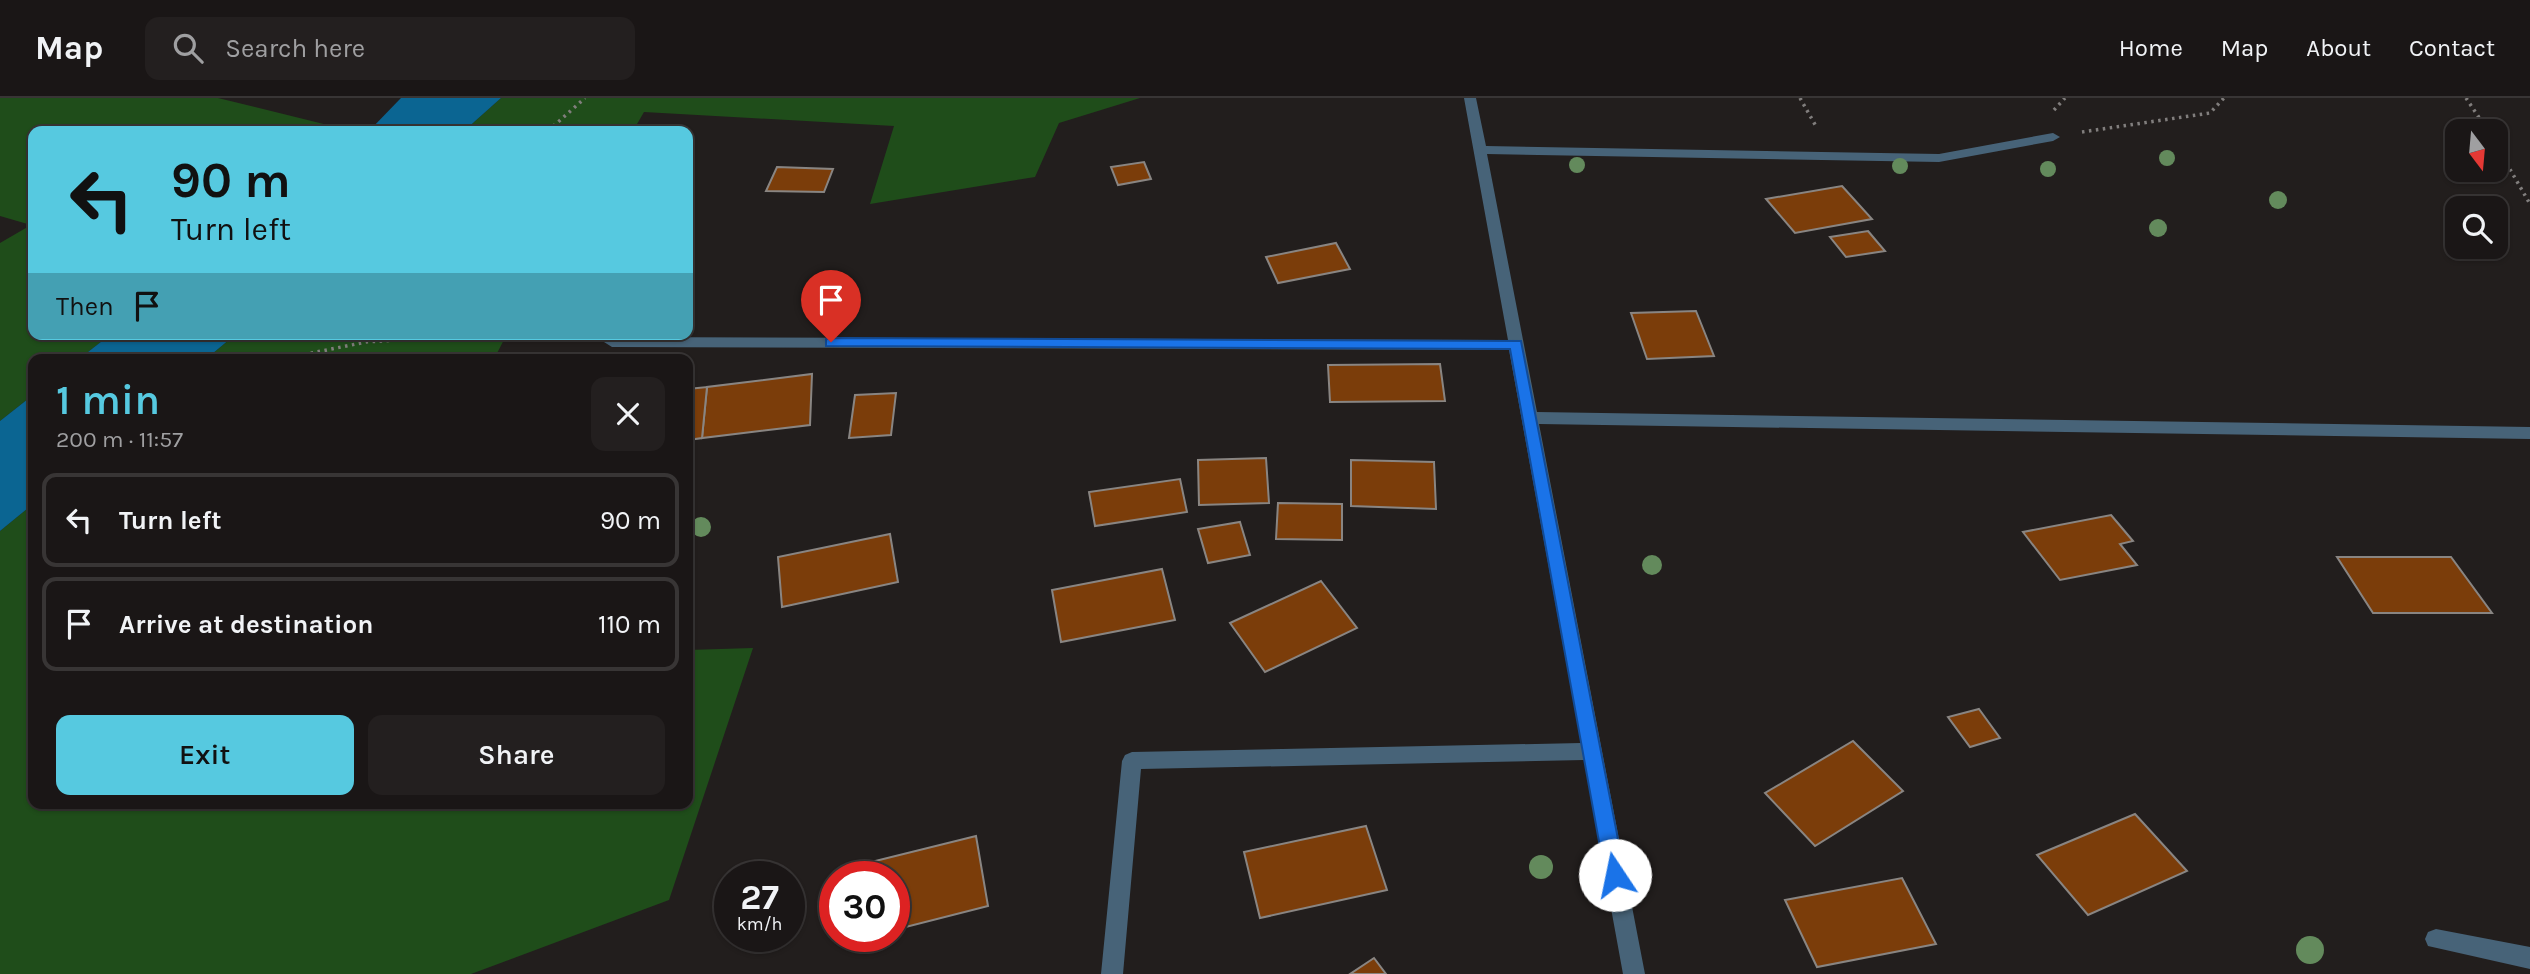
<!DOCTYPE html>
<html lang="en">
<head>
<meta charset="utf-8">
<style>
  body { margin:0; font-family:Karla,sans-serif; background:#231f1f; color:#f1f3f6; height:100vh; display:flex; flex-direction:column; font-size:26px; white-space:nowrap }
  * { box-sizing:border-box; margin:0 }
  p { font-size:23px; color:#9f9fa1 }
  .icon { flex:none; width:38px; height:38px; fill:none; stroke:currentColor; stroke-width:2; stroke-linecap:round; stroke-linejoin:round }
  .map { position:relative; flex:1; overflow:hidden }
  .drawer { position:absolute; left:28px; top:256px; width:665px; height:455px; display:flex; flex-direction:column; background:#1a1616; border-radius:14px; box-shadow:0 2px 5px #0004,0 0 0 2px #383535 }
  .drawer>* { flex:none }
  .guide { position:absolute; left:28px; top:28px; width:665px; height:214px; border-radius:14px; box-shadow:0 2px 5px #0004,0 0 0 2px #383535; background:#56c9e0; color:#111; overflow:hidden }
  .needle { width:46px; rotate:164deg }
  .tools { position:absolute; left:2445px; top:21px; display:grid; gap:14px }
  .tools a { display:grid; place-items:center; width:63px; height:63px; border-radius:14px; background:#1a1616; box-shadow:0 2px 5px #0004,0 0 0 2px #383535; font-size:35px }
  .speed { position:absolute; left:714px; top:763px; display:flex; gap:14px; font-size:35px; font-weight:700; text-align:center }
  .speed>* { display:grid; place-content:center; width:91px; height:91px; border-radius:50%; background:#1a1616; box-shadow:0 2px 5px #0004,0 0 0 2px #383535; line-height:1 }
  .speed small { font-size:18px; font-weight:400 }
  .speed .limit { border:10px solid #d22; background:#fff; color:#111 }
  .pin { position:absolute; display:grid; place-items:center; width:60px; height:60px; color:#fff; margin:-72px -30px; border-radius:50% 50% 50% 0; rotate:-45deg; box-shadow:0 0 7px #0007 }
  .pin .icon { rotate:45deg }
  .me { position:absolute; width:77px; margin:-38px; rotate:349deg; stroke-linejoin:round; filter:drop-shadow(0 0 5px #0008) }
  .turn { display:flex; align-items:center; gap:24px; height:147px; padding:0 28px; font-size:32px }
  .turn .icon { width:91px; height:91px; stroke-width:2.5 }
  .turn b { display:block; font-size:49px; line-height:60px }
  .then { display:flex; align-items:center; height:66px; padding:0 28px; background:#0003; gap:14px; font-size:26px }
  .round { display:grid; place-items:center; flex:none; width:74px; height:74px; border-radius:14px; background:#231f1f }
  .headline { display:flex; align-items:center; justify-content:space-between; height:119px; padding:0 28px }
  h1 { font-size:42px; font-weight:600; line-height:52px; color:#56c9e0 }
  .primary-button { display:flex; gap:14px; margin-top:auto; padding:14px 28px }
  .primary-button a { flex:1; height:80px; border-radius:14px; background:#56c9e0; color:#111; font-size:28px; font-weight:600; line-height:80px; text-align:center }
  .primary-button a+a { background:#231f1f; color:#f1f3f6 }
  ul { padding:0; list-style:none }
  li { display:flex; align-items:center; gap:21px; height:94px; margin:0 14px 10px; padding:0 14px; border:4px solid #383535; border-radius:14px }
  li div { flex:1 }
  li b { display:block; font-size:26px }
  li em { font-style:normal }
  header { display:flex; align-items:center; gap:42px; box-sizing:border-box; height:98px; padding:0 35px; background:#1a1616; border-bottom:2px solid #383535 }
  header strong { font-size:33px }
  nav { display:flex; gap:38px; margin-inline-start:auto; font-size:24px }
  .search { width:490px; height:63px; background:#231f1f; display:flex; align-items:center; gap:18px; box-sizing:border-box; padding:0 24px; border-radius:14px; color:#9f9fa1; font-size:26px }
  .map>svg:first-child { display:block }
  .green { fill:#1f4d1a }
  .water { fill:#0b6592 }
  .building { fill:#7b3d0a; stroke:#898582; stroke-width:2 }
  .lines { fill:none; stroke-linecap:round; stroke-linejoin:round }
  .path { stroke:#817e7d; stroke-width:3.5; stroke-dasharray:2.5 4.5; stroke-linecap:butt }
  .lane { fill:#476378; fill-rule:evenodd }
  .street { fill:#476378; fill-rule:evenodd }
  .tree { fill:#638a5c }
  .route { fill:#1a73e8; stroke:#114b97; stroke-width:2 }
</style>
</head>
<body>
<header>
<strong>Map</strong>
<div class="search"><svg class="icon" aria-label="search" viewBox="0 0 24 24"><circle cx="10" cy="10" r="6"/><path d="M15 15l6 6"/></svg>Search here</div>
<nav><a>Home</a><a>Map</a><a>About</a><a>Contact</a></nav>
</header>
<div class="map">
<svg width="2530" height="876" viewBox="0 0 2530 876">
  <rect width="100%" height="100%" fill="#221e1d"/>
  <g class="green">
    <path d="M0,0h218l134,33h-319v203h78l-32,25h-46v36l-33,26v-178l31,-18 -31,-9z"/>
    <path d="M501,0h639l-81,25 -24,54 -165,27 24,-78 -250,-14 -11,19h-169z"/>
    <path d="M236,236h271l-13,25h-288z"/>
    <path d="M33,406v299h655v-153l65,-2 -84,252 -198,74h-471v-443z"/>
  </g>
  <g class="water">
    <path d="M401,0h100l-37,33h-95z"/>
    <path d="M111,236h125l-30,25h-127z"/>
    <path d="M33,297v109l-33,27v-110z"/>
  </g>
  <g class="building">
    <path d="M1144,64l7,17 -33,6 -7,-18z"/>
    <path d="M777,69l56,2 -9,23 -58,-1z"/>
    <path d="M1842,88l30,33 -77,14 -29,-34z"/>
    <path d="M1868,133l17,20 -39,6 -16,-20z"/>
    <path d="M1336,145l14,26 -72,14 -12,-26z"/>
    <path d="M1696,213l18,45 -67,3 -16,-46z"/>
    <path d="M1440,266l5,37 -115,1 -2,-37z"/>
    <path d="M812,276l-2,51 -108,13 5,-51z"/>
    <path d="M707,289l-5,51 -14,2v-51z"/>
    <path d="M896,295l-5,42 -42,3 6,-43z"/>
    <path d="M1266,360l3,45 -70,2 -1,-45z"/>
    <path d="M1351,362l83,2 2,47 -85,-3z"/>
    <path d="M1180,381l7,33 -92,14 -6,-34z"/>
    <path d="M1278,405l64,1v36l-66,-1z"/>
    <path d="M2111,417l22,26 -13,3 17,21 -77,15 -37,-48z"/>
    <path d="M1240,424l10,33 -42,8 -10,-34z"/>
    <path d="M890,436l8,48 -116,25 -4,-50z"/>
    <path d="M2337,459h114l41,56h-119z"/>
    <path d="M1162,471l13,51 -114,22 -9,-52z"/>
    <path d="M1321,483l36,47 -92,44 -35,-49z"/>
    <path d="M1979,611l21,29 -30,9 -22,-30z"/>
    <path d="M1853,643l50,50 -88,55 -50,-53z"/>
    <path d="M2135,716l52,57 -99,44 -51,-60z"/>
    <path d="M1366,728l21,64 -127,28 -16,-66z"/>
    <path d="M976,738l12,70 -94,24v-53h-46l-1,-9z"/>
    <path d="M1902,780l34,66 -119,23 -32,-67z"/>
    <path d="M1374,860l12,16h-36z"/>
  </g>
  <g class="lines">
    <g class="path">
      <path d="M1800,0l17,30"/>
      <path d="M2466,0l22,33"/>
      <path d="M2054,12l11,-12"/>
      <path d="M548,33l37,-33"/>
      <path d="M2082,34l128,-19 14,-15"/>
      <path d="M2496,47l34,59"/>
      <path d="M516,236l64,5"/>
      <path d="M297,258l69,-14 129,-8"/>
    </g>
    <path class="lane" d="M2436,831l94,18v22l-102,-23 -3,-7 3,-7z"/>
    <path class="street" d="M1464,0h12l10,48 453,8 114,-21 7,4 -7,4 -114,21 -452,-8 50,258 993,15v12l-991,-15 106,550h-22l-39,-214 -443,9 -18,205h-22l21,-213 3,-6 7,-3 449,-9 -72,-393 -897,-3 -8,-5 8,-5 896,3z"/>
  </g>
  <g class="tree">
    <circle cx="2167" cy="60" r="8"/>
    <circle cx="1577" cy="67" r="8"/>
    <circle cx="1900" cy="68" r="8"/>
    <circle cx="2048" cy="71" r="8"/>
    <circle cx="2278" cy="102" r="9"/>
    <circle cx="2158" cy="130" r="9"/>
    <circle cx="701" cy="429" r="10"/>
    <circle cx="1652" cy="467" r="10"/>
    <circle cx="1541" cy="769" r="12"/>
    <circle cx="2310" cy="852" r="14"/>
  </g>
  <path class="route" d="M831,240l690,3 104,534 -3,6 -7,3 -7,-3 -3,-6 -95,-526 -684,-3v-7z"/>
</svg>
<div class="tools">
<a><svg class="needle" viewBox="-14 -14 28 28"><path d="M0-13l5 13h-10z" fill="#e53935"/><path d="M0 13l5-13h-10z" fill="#9f9fa1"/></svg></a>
<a><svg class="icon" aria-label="search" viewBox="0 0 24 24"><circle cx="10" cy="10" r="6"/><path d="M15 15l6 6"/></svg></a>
</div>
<div class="speed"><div>27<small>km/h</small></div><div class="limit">30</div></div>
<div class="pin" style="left:831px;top:244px;background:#d93025"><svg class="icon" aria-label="arrive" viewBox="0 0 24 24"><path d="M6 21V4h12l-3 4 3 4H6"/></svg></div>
<svg class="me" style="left:1615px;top:777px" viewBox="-20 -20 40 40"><circle r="19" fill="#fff"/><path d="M0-13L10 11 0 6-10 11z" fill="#1a73e8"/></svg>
<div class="guide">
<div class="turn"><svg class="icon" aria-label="left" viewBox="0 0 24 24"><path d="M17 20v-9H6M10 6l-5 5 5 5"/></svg><div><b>90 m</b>Turn left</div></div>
<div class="then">Then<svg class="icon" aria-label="arrive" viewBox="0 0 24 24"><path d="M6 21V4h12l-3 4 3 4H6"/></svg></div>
</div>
<section class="drawer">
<div class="headline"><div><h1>1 min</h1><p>200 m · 11:57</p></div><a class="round"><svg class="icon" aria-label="close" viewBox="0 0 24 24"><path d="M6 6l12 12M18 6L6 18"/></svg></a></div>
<ul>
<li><svg class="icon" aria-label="left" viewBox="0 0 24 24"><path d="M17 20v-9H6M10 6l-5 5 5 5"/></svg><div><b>Turn left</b></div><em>90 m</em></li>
<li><svg class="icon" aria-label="arrive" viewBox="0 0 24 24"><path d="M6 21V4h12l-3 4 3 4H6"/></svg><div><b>Arrive at destination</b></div><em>110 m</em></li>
</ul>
<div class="primary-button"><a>Exit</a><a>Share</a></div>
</section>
</div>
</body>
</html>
